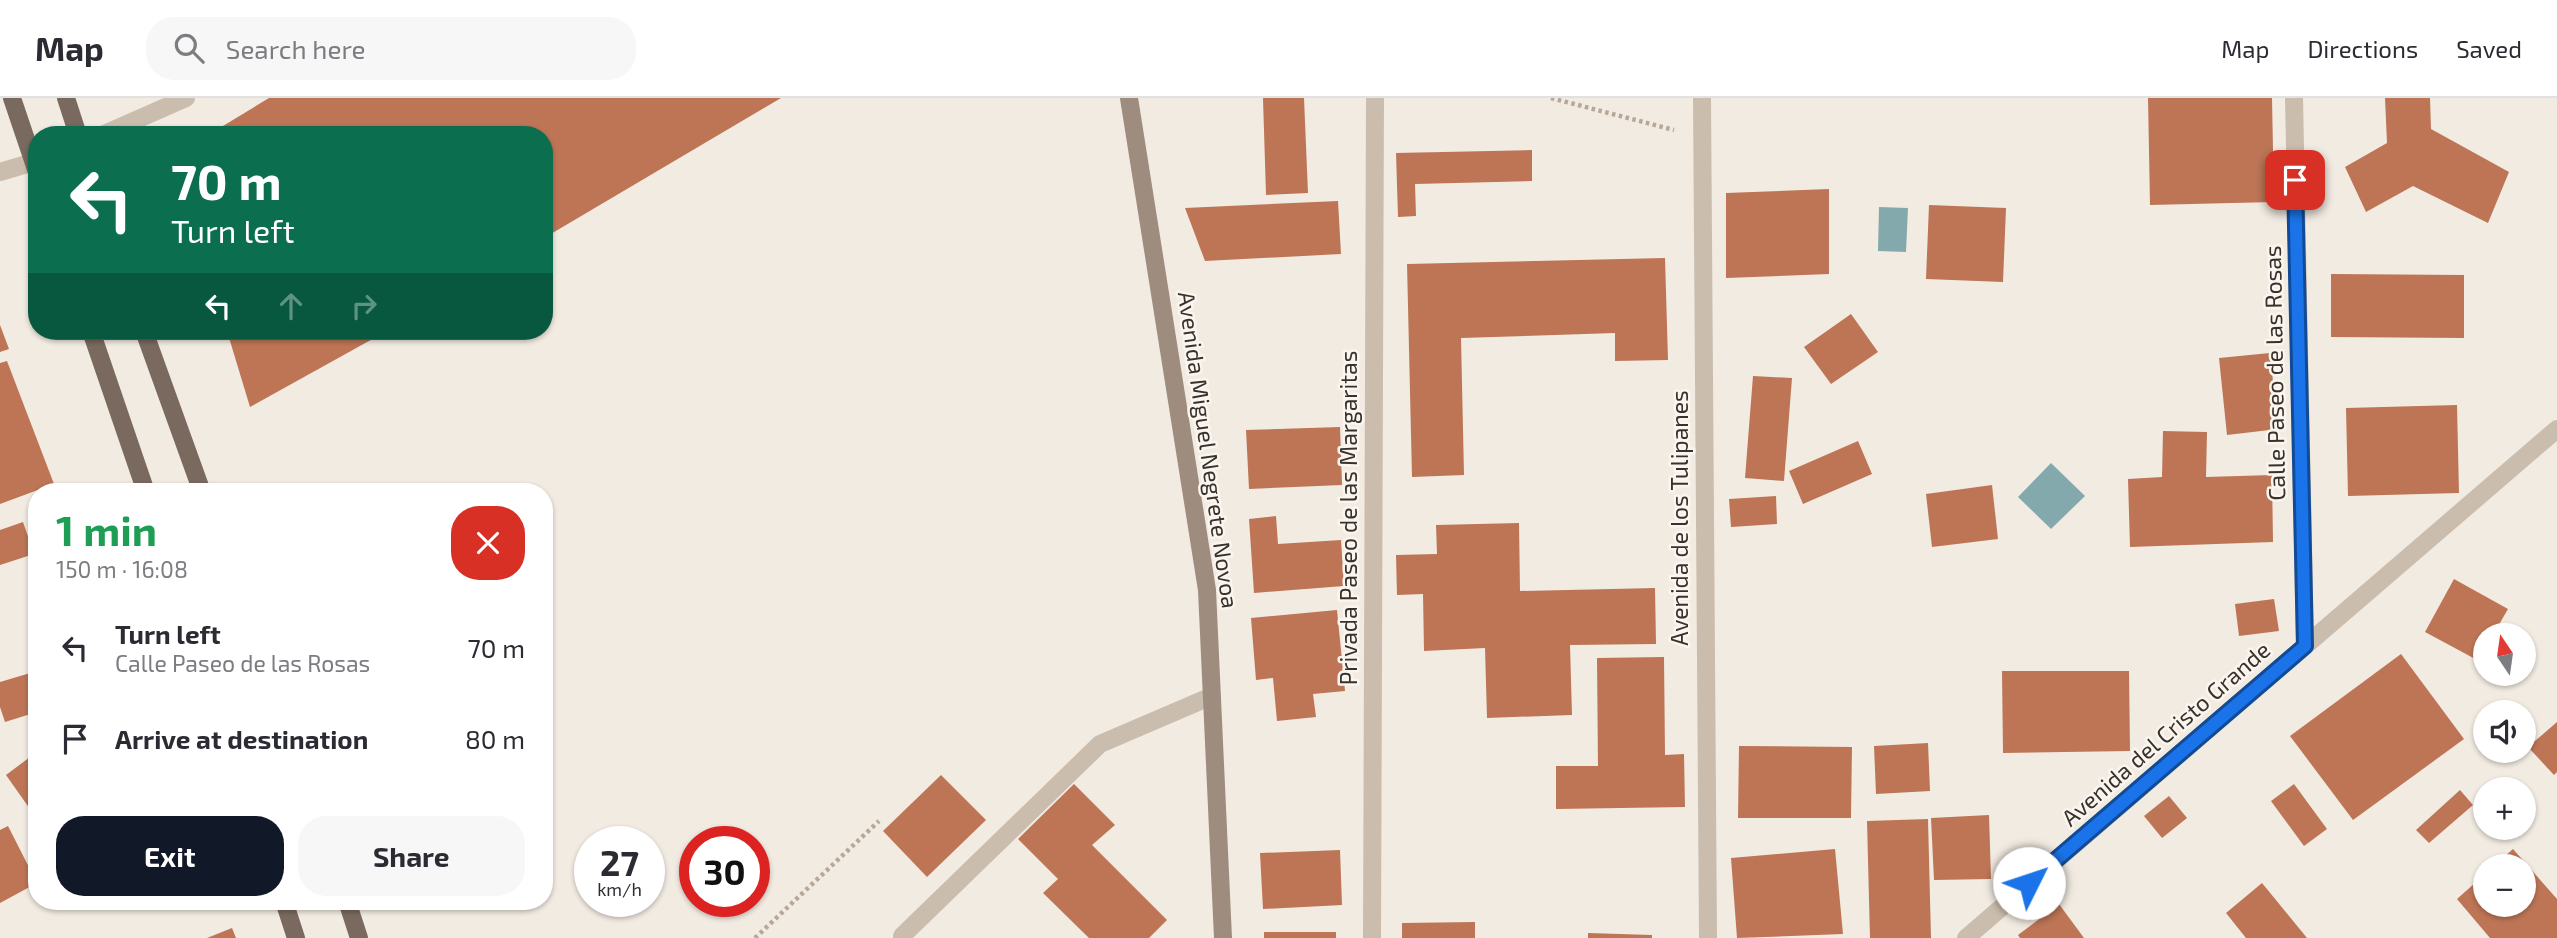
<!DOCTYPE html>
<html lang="en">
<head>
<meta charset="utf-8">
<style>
  body { margin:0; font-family:"Exo 2",sans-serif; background:#f7f7f7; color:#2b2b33; height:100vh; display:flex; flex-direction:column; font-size:26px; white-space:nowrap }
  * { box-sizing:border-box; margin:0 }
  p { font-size:23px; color:#7c7c81 }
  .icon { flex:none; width:38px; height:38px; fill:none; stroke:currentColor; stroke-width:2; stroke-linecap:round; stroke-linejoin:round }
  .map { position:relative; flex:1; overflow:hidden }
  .panel { position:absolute; left:28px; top:385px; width:525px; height:427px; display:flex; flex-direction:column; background:#fff; border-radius:28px; box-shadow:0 2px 5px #0004 }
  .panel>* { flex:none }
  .banner { position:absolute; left:28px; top:28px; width:525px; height:214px; border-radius:28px; box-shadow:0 2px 5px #0004; background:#0b6e4f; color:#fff; overflow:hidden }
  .needle { width:46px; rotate:347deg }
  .controls { position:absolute; left:2473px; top:525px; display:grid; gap:14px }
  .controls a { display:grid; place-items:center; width:63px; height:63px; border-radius:50%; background:#fff; box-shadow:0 2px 5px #0004; font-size:35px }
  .speed { position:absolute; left:574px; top:728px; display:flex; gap:14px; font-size:35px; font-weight:700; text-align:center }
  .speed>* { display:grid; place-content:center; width:91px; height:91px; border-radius:50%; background:#fff; box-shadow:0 2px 5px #0004; line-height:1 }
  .speed small { font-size:18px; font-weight:400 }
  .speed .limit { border:10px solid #d22; background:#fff; color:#111 }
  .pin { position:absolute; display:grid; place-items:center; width:60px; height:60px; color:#fff; margin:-30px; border-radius:14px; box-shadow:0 4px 10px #0006 }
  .me { position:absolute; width:77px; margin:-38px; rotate:49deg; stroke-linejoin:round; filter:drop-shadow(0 0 5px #0008) }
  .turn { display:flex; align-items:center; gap:24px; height:147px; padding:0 28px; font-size:32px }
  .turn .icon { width:91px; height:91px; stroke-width:2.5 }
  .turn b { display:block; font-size:49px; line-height:60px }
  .lanes { display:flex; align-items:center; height:66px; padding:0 28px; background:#0003; justify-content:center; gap:35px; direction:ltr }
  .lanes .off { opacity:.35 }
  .round { display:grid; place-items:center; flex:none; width:74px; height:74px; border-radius:28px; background:#f7f7f7 }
  .headline { display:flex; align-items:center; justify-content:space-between; height:119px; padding:0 28px }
  h1 { font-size:42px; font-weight:700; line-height:52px; color:#1e9e55 }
  .button { display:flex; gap:14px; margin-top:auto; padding:14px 28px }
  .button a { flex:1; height:80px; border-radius:28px; background:#111827; color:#fff; font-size:28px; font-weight:700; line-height:80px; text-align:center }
  .button a+a { background:#f7f7f7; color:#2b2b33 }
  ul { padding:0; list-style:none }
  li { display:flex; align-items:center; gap:21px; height:91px; padding:0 28px }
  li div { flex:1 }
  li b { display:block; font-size:26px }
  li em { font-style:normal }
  header { display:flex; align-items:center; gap:42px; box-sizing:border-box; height:98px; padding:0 35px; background:#fff; border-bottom:2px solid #e1e1e2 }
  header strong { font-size:33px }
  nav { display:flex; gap:38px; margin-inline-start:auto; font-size:24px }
  .search { width:490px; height:63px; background:#f7f7f7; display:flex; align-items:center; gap:18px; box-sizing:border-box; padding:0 24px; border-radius:28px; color:#7c7c81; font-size:26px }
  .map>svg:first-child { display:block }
  .water { fill:#83a9ad }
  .building { fill:#bd7555 }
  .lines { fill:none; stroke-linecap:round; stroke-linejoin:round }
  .path { stroke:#b6a798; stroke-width:4.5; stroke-dasharray:3.5 3.5; stroke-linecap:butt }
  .service { stroke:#cabdae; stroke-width:18 }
  .minor { stroke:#cabdae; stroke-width:18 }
  .secondary { stroke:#9e8c7f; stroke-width:18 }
  .primary { stroke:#7a695e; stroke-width:18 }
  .route-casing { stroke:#114b97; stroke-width:18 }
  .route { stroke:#1a73e8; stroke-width:12 }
  .labels { text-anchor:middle; stroke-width:5; stroke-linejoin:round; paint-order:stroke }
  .street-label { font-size:23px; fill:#39312c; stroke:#faf5ee }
</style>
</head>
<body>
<header>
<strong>Map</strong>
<div class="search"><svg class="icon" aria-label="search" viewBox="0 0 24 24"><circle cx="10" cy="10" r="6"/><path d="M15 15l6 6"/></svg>Search here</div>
<nav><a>Map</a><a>Directions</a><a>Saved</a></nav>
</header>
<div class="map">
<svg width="2557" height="840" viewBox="0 0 2557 840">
  <rect width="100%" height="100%" fill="#f2ebe2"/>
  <g class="water">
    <path d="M1879,109l29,1 -2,44 -28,-1z"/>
    <path d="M2051,365l34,33 -34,33 -33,-32z"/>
  </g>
  <g class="building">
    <path d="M269,0h512l-237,140v-103h-336z"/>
    <path d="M1263,0h41l4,95 -42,2z"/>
    <path d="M2148,0h124l2,104 -124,3z"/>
    <path d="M2385,0h45l1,31 78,43 -21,51 -75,-37 -47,26 -21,-45 42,-24z"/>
    <path d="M1532,52v31l-117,3 1,32 -18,1 -2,-64z"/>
    <path d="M1829,91v85l-103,4v-85z"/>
    <path d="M1338,103l3,53 -136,7 -20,-53z"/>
    <path d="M1929,107l77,3 -3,74 -77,-3z"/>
    <path d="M1665,160l3,102 -53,1v-28l-154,5 3,137 -52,2 -5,-213z"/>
    <path d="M2331,176l133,1v63l-133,-1z"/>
    <path d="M1851,216l27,38 -47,32 -27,-37z"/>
    <path d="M0,227l9,24 -9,3z"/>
    <path d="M227,233h160l-137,76z"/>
    <path d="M2270,255l8,76 -51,6 -8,-77z"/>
    <path d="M7,263l47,123 -54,20v-141z"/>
    <path d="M1753,278l39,2 -8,103 -39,-3z"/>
    <path d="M2457,307l2,88 -111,3 -2,-88z"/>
    <path d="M1340,329l2,58 -93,4 -3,-59z"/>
    <path d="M2163,333l44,1 -1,45 66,-2 1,67 -143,5 -2,-68 34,-2z"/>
    <path d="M1858,343l14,33 -69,30 -14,-33z"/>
    <path d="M1992,387l6,54 -66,8 -6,-53z"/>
    <path d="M1776,398l1,28 -46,3 -2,-28z"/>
    <path d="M1276,418l2,28 63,-4 3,46 -90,7 -5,-74z"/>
    <path d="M23,424l11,32 -34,11v-35z"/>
    <path d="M1519,425l1,68 135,-3 1,56 -86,1 2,70 -85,3 -2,-70 -61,3 -1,-57 -26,1 -1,-40 41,-1 -1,-29z"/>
    <path d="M2454,481l54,30 -15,26h-8v15l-6,11 -54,-29z"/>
    <path d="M2274,501l5,32 -40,5 -4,-32z"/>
    <path d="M1337,512l8,81 -32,3 3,23 -39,4 -4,-43 -17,2 -5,-62z"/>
    <path d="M2401,556l63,85 -111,81 -63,-84z"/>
    <path d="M1664,559l1,98 19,-1 1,53 -129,2v-43h42l-1,-108z"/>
    <path d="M37,573v41l-32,10 -5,-15v-25z"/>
    <path d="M2002,573h127l1,80 -127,2z"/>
    <path d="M2557,624v50l-3,3 -26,-28z"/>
    <path d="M1928,645l2,48 -54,3 -2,-48z"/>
    <path d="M1739,648l113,1 -1,71h-113z"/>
    <path d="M34,656l3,5v60l-31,-44z"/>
    <path d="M941,677l45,45 -59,57 -44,-46z"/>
    <path d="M1074,686l41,41 -23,20 75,75 -18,18h-60l-46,-45 15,-14 -40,-40z"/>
    <path d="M2294,686l33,45 -23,17 -33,-45z"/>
    <path d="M2460,692l13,15 -44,38 -13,-13z"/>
    <path d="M2169,698l18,22 -25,20 -18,-22z"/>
    <path d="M1989,717l2,64 -57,1 -3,-62z"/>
    <path d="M1928,721l3,119h-61l-3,-117z"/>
    <path d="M8,728l29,57 -37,20v-73z"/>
    <path d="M1835,751l8,85 -106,4 -6,-80z"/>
    <path d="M2513,751l44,50v39h-67l-33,-39 28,-25v31h39v-39h-30z"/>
    <path d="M1340,752l2,55 -79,4 -3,-56z"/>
    <path d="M2262,785l45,55h-61l-20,-25z"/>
    <path d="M2059,806l25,34h-64l-2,-3z"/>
    <path d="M1475,824v16h-73v-15z"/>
    <path d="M232,830l4,10h-29z"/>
    <rect x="1264" y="834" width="72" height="6"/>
    <path d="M1588,835l64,2v3h-64z"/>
  </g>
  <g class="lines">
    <g class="path">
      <path d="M1551,0l123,32"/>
      <path d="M755,840l124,-117"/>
    </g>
    <g class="service">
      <path d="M102,37l84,-37"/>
      <path d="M0,74l37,-11"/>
    </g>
    <g class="minor">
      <path d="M1702,0l6,840"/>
      <path d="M2294,0l11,548"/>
      <path d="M902,838l198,-192 112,-48"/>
      <path d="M1372,840l3,-840"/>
      <path d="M1966,840l591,-509"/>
    </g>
    <path class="secondary" d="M1129,0l78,492 16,348"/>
    <g class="primary">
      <path d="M12,0l25,74"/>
      <path d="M66,0l12,37"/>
      <path d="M91,233l55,161"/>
      <path d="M144,233l58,161"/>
      <path d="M284,803l12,37"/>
      <path d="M347,803l12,37"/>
    </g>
  </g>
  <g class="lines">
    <defs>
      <path id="route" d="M2029,785l276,-237 -10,-466"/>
    </defs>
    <use href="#route" class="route-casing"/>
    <use href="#route" class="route"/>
  </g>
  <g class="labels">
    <g class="street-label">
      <text transform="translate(2275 275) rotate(-91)" y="8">Calle Paseo de las Rosas</text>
      <text transform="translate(1208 352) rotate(82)" y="8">Avenida Miguel Negrete Novoa</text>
      <text transform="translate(1349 420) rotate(-90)" y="8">Privada Paseo de las Margaritas</text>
      <text transform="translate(1680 420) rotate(-90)" y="8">Avenida de los Tulipanes</text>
      <text transform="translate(2166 636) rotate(-41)" y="8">Avenida del Cristo Grande</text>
    </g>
  </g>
</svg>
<div class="controls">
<a><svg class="needle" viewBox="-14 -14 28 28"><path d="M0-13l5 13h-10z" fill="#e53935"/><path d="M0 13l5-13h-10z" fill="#7c7c81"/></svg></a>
<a><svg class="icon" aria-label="sound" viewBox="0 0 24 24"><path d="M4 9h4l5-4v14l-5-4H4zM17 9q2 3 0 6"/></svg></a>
<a>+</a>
<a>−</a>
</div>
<div class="speed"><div>27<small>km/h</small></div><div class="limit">30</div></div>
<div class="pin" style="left:2295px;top:82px;background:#d93025"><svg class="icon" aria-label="arrive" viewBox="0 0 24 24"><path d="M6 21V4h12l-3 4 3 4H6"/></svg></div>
<svg class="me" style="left:2029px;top:785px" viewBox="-20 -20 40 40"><circle r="19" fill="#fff"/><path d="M0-13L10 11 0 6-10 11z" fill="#1a73e8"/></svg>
<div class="banner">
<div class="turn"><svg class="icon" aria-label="left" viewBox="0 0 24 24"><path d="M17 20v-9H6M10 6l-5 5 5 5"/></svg><div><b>70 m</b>Turn left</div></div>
<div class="lanes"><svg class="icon" aria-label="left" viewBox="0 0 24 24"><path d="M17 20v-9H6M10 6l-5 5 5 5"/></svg><svg class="icon off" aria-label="ahead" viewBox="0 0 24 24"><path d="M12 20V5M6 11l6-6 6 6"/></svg><svg class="icon off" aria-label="right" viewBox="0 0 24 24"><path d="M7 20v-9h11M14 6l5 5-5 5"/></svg></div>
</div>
<section class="panel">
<div class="headline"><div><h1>1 min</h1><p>150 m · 16:08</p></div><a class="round" style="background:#d93025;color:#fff"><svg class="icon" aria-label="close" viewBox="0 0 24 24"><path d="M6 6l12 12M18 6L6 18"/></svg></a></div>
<ul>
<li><svg class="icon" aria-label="left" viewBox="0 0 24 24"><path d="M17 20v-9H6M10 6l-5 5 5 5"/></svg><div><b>Turn left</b><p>Calle Paseo de las Rosas</p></div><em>70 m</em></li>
<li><svg class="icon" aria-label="arrive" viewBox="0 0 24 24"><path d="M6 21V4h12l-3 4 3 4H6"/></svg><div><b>Arrive at destination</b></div><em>80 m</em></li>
</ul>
<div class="button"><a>Exit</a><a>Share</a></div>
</section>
</div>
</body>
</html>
